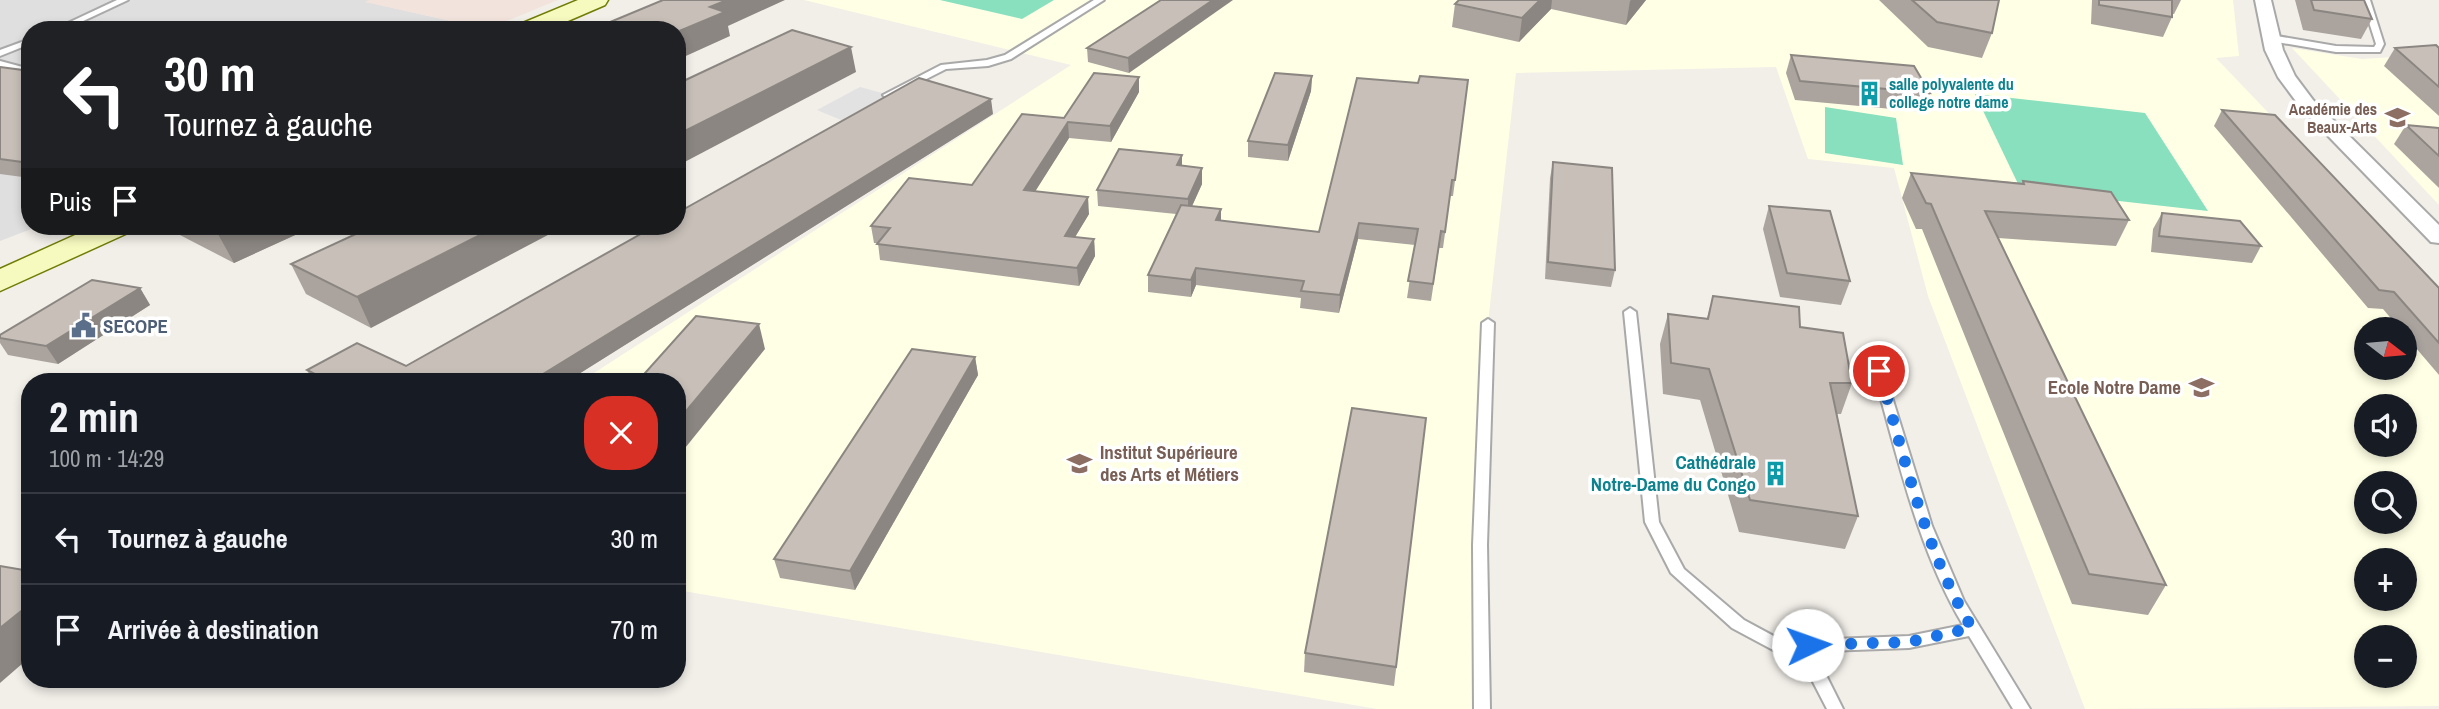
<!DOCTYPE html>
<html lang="fr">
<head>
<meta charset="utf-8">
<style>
  body { margin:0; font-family:"Archivo Narrow",sans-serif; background:#20242c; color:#f1f3f6; height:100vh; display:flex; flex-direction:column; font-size:26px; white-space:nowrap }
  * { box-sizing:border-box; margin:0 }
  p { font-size:23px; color:#9ea1a6 }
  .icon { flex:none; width:38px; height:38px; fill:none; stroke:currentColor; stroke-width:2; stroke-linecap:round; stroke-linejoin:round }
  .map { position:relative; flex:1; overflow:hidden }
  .side { position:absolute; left:21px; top:373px; width:665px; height:315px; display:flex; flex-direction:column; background:#171b24; border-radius:28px; box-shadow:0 4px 10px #0003 }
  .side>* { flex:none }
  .guide { position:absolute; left:21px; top:21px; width:665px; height:214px; border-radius:28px; box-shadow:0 4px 10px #0003; background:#202124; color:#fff; overflow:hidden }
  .needle { width:46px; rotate:106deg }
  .buttons { position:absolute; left:2354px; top:317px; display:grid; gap:14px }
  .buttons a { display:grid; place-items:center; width:63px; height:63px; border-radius:50%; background:#171b24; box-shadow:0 4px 10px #0003; font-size:35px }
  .pin { position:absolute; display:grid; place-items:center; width:60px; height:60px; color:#fff; margin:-30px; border:4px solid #fff; border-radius:50%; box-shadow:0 2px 7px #0007 }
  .me { position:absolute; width:77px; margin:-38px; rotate:87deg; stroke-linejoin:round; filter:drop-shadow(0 0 5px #0008) }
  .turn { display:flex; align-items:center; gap:24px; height:147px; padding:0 28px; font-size:32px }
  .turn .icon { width:91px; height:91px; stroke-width:2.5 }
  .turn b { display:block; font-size:49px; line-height:60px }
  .then { display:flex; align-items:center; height:66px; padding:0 28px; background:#0003; gap:14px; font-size:26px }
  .round { display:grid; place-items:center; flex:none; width:74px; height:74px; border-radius:28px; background:#20242c }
  .overview { display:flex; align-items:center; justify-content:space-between; height:119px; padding:0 28px }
  h1 { font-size:42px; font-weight:700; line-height:52px }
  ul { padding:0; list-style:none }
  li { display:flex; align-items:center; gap:21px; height:91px; padding:0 28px; border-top:2px solid #363941 }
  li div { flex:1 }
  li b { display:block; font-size:26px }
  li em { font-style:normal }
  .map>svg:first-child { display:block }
  .residential { fill:#e0dfdf }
  .education { fill:#ffffe5; fill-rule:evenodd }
  .military { fill:#f3e3dd }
  .pitch { fill:#88e0be }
  .parking { fill:#e2e2e2 }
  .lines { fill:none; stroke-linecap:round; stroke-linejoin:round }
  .service-casing { stroke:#a9a9a9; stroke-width:4 }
  .minor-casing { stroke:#a9a9a9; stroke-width:4 }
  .secondary-casing { stroke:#707d05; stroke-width:3 }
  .service { fill:#fff; fill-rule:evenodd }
  .minor { fill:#fff; fill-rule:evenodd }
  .secondary { fill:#f7fabf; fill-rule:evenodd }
  .wall { fill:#aba49e }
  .shaded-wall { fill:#8b8681 }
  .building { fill:#c7bfb8; stroke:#8b8681; stroke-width:2 }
  .route { stroke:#1a73e8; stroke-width:12; stroke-dasharray:0 21.6 }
  .labels { text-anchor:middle; stroke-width:7; stroke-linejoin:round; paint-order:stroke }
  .far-culture-label { font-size:16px; font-weight:bold; fill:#0d838f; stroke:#fff; text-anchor:start }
  .far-education-label { font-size:16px; font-weight:bold; fill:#785e54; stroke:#fff; text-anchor:end }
  .service-label { font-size:19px; font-weight:bold; fill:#4e5e75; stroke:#fff; text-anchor:start }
  .education-label { font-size:19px; font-weight:bold; fill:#785e54; stroke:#fff; text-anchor:end }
  .culture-label { font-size:19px; font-weight:bold; fill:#0d838f; stroke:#fff; text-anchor:end }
</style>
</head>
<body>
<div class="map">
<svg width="2439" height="709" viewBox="0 0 2439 709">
  <rect width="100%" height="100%" fill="#f2efe9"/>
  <path class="residential" d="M0,0h370l-3,2 120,27 -457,1v196h9l-39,15z"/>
  <g class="education">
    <path d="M804,0h1429l6,56 -23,2 223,233v415l-354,3 -157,-413 -34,-128 -86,-9 -32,-92 -260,6 -28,250 -6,386h-105l-700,-119v-208h-97l491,-317zM2366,329h38v39h-38zM2366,406h38v38h-38zM2366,483h38v39h-38zM2366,560h38v38h-38zM2366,637h38v39h-38z"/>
    <path d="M2292,48l70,11 77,-5v151z"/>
  </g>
  <path class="military" d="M370,0h188l-71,29 -122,-27z"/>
  <g class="pitch">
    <path d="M940,0h114l-32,19z"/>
    <path d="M1975,94l170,19 63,98 -187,-21z"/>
    <path d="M1825,107l71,11 7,47 -78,-12z"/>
  </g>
  <path class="parking" d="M860,87l33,9 -47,26 -29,-12z"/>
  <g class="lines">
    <defs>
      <g id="service">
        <path d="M117,0h11l-64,30h-11z"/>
        <path d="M1094,0h10l-93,59 -23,7 -42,3 -55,28h-6l-2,-2 58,-30 46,-5 18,-5z"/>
        <path d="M2362,0h8l14,44 -4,8h-44l-65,-11 -4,-3 4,-3 65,11 38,1 2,-3z"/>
        <path d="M30,39v5l-30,12v-6z"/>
        <path d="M0,61l30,8v6l-30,-8z"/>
        <path d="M1630,308l6,4 23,210 25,47 60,51 39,21 126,-5 54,-11c-46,-77 -65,-168 -90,-254l6,-4 4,1 49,158 32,75 66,108h-17l-44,-73 -60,12 -110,4 25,19 19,38h-16l-15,-29 -37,-29 -43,-23 -61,-55 -26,-51 -21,-210z"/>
        <path d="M1488,319l6,4 -7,222 3,164h-16l-1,-164 9,-222z"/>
      </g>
      <path id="minor" d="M2255,0h16l12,50 12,26 18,24 126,125v18l-8,-1 -130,-134 -23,-31 -13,-27z"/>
      <g id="secondary">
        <path d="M578,0h30l-3,5 -58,25h-33l4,-5z"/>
        <path d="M95,226h39l-4,6 -130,59v-22z"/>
      </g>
    </defs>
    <use href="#service" class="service-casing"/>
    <use href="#minor" class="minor-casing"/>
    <use href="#secondary" class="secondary-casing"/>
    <use href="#service" class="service"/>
    <use href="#minor" class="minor"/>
    <use href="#secondary" class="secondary"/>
  </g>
  <g class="wall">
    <path d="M1161,0l-32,73 -41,-11 -1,-14z"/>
    <path d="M1459,0h187l-20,25 -75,-16 -32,33 -67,-15 3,-23z"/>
    <path d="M1879,0h120l-7,33 -10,25 -54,-11z"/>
    <path d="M2092,0h89l-7,14h-2v3l-9,20 -72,-13z"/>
    <path d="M2295,0h69l8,19 -11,20 -58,-9z"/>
    <path d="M2395,48h44v68l-55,-50z"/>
    <path d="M1791,55l139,38 -6,19 -129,-12 -9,-27z"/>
    <path d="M0,67l30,4v107l-30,-4z"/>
    <path d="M1312,76l-1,15 -23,70 -40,-4v-16z"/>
    <path d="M1139,77v15l-28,50 -42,-4 -34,53 54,23 -14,23 19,2 1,17 -16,30 -199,-26 -2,-17h-4l-3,-17 101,-41 92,-67z"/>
    <path d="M1468,80l-15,116h-3l-7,52h-4l-8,53 -24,-3 8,-53 -57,-6 -19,74 -39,-5 1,-10 -105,-13 -5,12 -43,-5v-17l28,-61 -78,-8 -1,-16 85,-25 20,19 -10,22 29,15 98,11 99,-149z"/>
    <path d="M2222,110l217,178v87l-35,-41v-5h-4l-17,-20 -15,-1 -154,-182z"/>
    <path d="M993,114l-427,268h-253l-6,-12 99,-4z"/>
    <path d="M2406,125l33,3v60l-45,-44z"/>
    <path d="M1553,162l62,108 -4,17 -66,-8 5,-101z"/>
    <path d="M1911,173l111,10 1,-2 106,39 -13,26 -118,-8 168,347 -18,30 -76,-11 -150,-375h-6l-14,-31z"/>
    <path d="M1769,206l81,75 -9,24 -61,-8 -17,-68z"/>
    <path d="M2162,213l99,33 -9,17 -101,-11 2,-23z"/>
    <path d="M174,226h141l-81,37 -56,-29z"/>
    <path d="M373,226l-2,102 -65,-34 -15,-30z"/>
    <path d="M140,288l10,17 -92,59 -50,-9 -8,-12v-8z"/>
    <path d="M1713,296l87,31 52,56 -11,31h-4l21,102 -13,33 -106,-17 -39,-132 -37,-6 -3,-50 8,-30 39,4z"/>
    <path d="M975,357l3,18 -123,215 -75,-12 -6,-19z"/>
    <path d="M1426,418l-32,268 -90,-14 1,-19z"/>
  </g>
  <g class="shaded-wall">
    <path d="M727,0h58l-57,26 2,10 -53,24v-28l33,-25z"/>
    <path d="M1213,0h20l-104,73 -1,-15z"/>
    <path d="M1540,0h12l-1,9 -32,33 3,-24z"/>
    <path d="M1631,0h15l-20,25 4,-24z"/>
    <path d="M851,47l5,25 -179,94v-31z"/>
    <path d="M1312,76l-1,15 -23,70v-16z"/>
    <path d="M1139,77v15l-28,50 -1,-16z"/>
    <path d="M991,99l2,15 -427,268h-36z"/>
    <path d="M1068,122l1,16 -43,68 -2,-16z"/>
    <path d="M1182,155v16l-5,-6z"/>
    <path d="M1202,168v16l-14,31v-16z"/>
    <path d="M1088,197l1,17 -23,38 -1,-16z"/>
    <path d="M1221,209v17l-5,-6z"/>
    <path d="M1359,223l-1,16 -19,74 1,-18z"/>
    <path d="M237,226h78l-81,37 -16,-29z"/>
    <path d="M498,226h67l-194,102 -14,-31z"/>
    <path d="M1094,239l1,17 -16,30 -2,-18z"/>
    <path d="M1196,268v17l-5,12v-17z"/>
    <path d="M140,288l10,17 -92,59 -12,-18z"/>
    <path d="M759,324l6,25 -88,109v-36z"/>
    <path d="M975,357l3,18 -123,215 -5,-19z"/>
    <path d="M30,604v53l-30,26v-55z"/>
  </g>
  <g class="building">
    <path d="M663,0h64l-17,7 15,5 -48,20v-2h-86z"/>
    <path d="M1161,0h52l-85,58 -41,-10z"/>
    <path d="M1459,0h81l-18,18 -67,-14z"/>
    <path d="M1912,0h87l-7,33 -55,-11z"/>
    <path d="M2099,0h73v17l-73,-12z"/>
    <path d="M2311,0h53l8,19 -58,-9z"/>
    <path d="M792,30l59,17 -174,88v-51z"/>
    <path d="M2436,45l3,3v39l-44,-39z"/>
    <path d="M1791,55l123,11 16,27 -130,-12z"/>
    <path d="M0,67l30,4v92l-30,-4z"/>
    <path d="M1094,73l45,4 -29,49 -42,-4 -44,68 64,7 -23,39 29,3 -17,29 -200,-24 13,-16 -19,-2 38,-48 63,7 50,-71 42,4z"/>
    <path d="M1275,73l37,3 -24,69 -40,-4z"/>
    <path d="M1420,76l48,4 -13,100h-3l-7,52 -4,-1 -8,53 -25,-3 10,-52 -59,-6 -19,72 -39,-4 3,-10 -108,-13 -5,12 -43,-5 33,-70 40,4 -5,11 103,12 38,-154 61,5z"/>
    <path d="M919,78l72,21 -461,283h-200l-23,-12 50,-27 49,23 249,-140h22v-13z"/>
    <path d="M2222,110l53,5 164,173v55l-45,-51 -15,-2z"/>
    <path d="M2406,125l33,3v28z"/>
    <path d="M1119,149l63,6 -5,10 25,3 -14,31 -91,-9z"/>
    <path d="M1553,162l59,6 3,102 -67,-8z"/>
    <path d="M1911,173l113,11 -1,-3 88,11 18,28 -144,-9 181,374 -77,-11 -158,-370 -5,-1z"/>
    <path d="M1769,206l61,5 20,70 -63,-8z"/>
    <path d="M2162,213l78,8 21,25 -102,-10z"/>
    <path d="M202,226h35l-19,8z"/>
    <path d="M373,226h125l-141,71 -66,-33z"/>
    <path d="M92,280l48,8 -94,58 -46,-8v-3z"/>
    <path d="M1713,296l86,11 1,20 43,6 9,50h-22l28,133 -108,-16 -41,-131 -38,-6 -3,-49 40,5z"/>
    <path d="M696,316l63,8 -82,98v-40h-40z"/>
    <path d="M912,349l63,8 -125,214 -76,-12z"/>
    <path d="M1352,408l74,10 -30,249 -91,-14z"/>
    <path d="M0,566l30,5v33l-30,24z"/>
  </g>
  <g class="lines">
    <path class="route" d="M1808,645l101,-3 63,-14c-47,-77 -67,-170 -93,-257"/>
  </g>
  <defs>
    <symbol id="building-bare" viewBox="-9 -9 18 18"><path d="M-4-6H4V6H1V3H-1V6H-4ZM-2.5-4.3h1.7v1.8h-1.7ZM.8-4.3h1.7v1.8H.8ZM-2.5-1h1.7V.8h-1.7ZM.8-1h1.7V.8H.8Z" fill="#0f9aa8" stroke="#fff" stroke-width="2.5" paint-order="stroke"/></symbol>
    <symbol id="university-bare" viewBox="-9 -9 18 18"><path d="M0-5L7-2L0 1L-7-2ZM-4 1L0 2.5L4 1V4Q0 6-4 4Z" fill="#8d6e63" stroke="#fff" stroke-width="2.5" paint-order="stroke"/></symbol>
    <symbol id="civic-bare" viewBox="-9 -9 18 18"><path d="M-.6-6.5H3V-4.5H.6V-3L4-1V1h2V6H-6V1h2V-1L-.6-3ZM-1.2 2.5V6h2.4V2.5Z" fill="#5c6f8a" stroke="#fff" stroke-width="2.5" paint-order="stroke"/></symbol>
    <symbol id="school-bare" viewBox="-9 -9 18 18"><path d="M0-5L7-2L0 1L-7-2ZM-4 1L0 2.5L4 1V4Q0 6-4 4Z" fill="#8d6e63" stroke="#fff" stroke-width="2.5" paint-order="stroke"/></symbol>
  </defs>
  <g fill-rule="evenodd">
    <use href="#building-bare" x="1852" y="76" width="35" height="35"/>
    <use href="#university-bare" x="2380" y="100" width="35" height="35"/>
    <use href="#civic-bare" x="66" y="308" width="35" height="35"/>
    <use href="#school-bare" x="2184" y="370" width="35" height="35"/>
    <use href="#university-bare" x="1062" y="446" width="35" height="35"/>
    <use href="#building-bare" x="1758" y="456" width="35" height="35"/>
  </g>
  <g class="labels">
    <g class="far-culture-label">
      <text x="1889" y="90">salle polyvalente du<tspan x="1889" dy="18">college notre dame</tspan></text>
    </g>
    <g class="far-education-label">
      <text x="2377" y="115">Académie des<tspan x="2377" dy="18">Beaux-Arts</tspan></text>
    </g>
    <g class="service-label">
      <text x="103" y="333">SECOPE</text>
    </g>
    <g class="education-label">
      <text x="2181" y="394">Ecole Notre Dame</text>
      <text x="1100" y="459" text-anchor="start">Institut Supérieure<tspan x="1100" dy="22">des Arts et Métiers</tspan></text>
    </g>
    <g class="culture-label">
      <text x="1756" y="469">Cathédrale<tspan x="1756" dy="22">Notre-Dame du Congo</tspan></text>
    </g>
  </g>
</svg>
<div class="buttons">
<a><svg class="needle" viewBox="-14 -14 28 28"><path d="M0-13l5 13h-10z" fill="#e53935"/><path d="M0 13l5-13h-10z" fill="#9ea1a6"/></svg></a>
<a><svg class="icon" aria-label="sound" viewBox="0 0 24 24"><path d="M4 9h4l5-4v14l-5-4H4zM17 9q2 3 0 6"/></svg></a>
<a><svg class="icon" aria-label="search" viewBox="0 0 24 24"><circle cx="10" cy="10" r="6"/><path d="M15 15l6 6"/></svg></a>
<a>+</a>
<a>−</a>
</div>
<div class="pin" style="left:1879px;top:371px;background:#d93025"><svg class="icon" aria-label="arrive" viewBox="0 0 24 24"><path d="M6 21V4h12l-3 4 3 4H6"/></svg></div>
<svg class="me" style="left:1808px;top:645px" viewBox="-20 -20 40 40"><circle r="19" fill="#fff"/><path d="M0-13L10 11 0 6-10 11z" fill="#1a73e8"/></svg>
<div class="guide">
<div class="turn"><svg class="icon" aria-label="left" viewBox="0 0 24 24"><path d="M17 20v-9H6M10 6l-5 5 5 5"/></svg><div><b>30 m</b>Tournez à gauche</div></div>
<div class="then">Puis<svg class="icon" aria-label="arrive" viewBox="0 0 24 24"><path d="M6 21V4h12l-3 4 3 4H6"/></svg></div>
</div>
<section class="side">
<div class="overview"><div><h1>2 min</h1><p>100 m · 14:29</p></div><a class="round" style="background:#d93025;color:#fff"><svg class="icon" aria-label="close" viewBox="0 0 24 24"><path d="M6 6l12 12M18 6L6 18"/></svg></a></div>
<ul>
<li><svg class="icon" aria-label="left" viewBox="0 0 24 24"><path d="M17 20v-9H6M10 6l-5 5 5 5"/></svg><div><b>Tournez à gauche</b></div><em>30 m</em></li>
<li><svg class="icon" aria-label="arrive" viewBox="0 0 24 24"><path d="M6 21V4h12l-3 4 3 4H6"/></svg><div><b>Arrivée à destination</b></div><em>70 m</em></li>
</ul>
</section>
</div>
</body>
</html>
